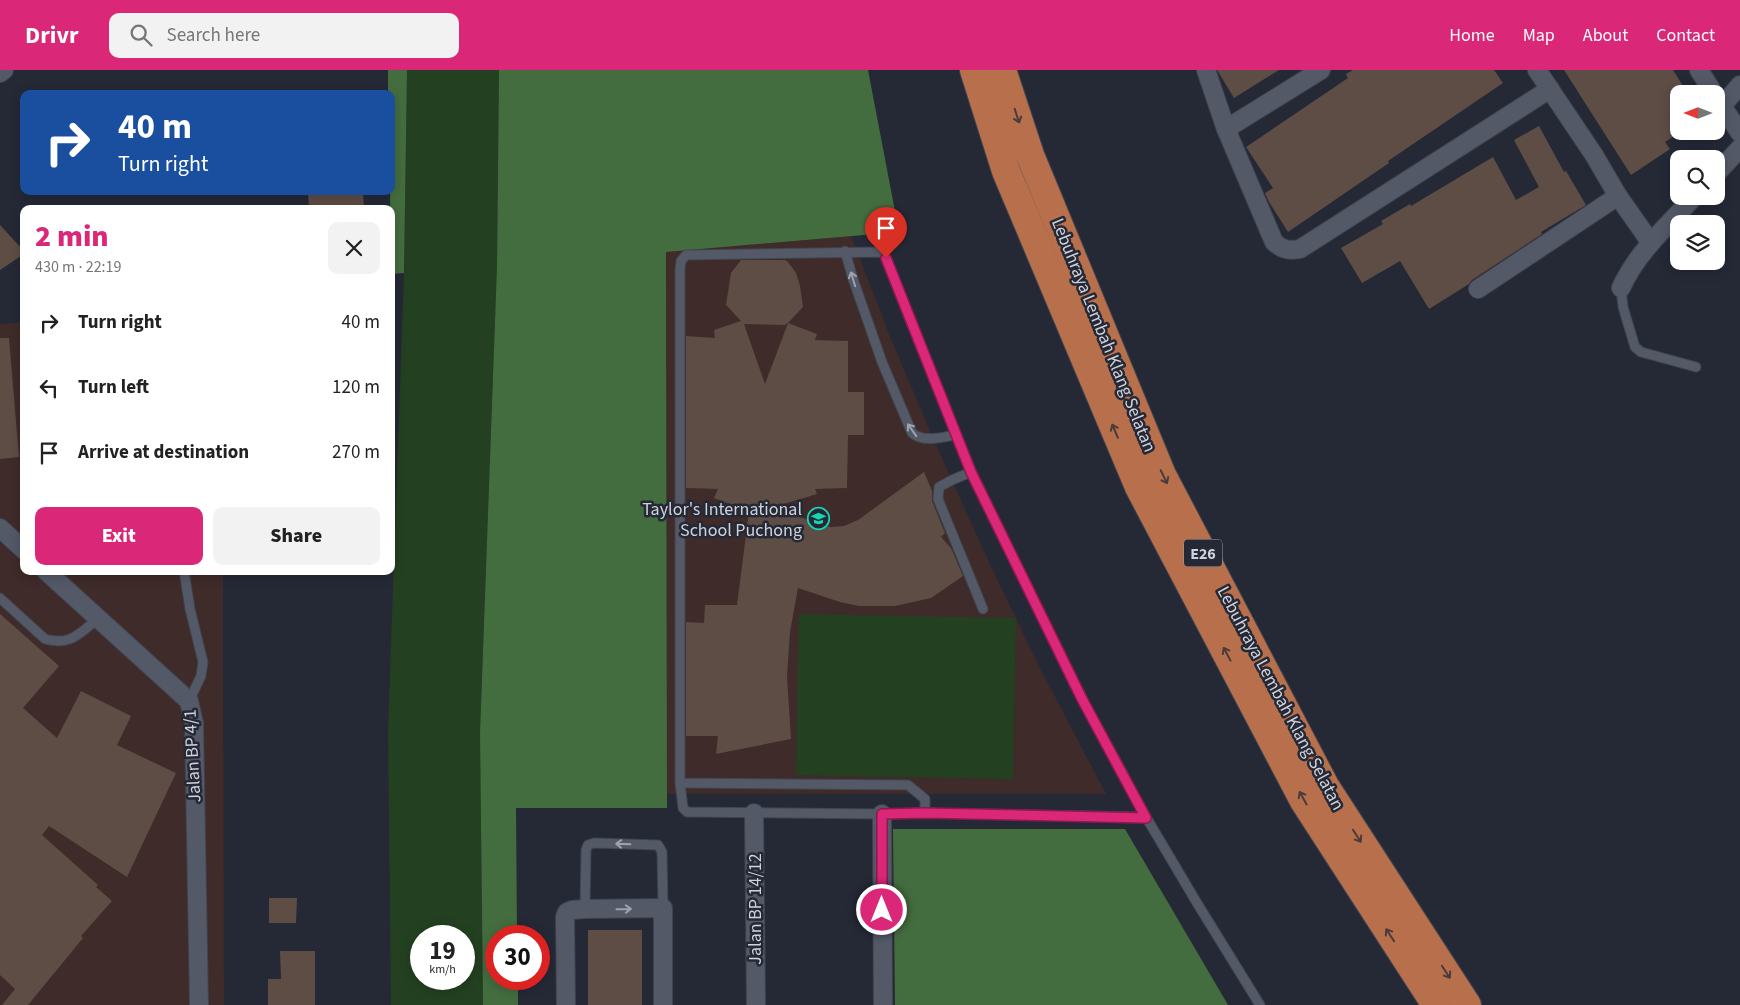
<!DOCTYPE html>
<html lang="en">
<head>
<meta charset="utf-8">
<style>
  body { margin:0; font-family:"Source Sans 3",sans-serif; background:#f2f2f2; color:#222; height:100vh; display:flex; flex-direction:column; font-size:19px; white-space:nowrap }
  * { box-sizing:border-box; margin:0 }
  p { font-size:16px; color:#767676 }
  .icon { flex:none; width:28px; height:28px; fill:none; stroke:currentColor; stroke-width:2; stroke-linecap:round; stroke-linejoin:round }
  .map { position:relative; flex:1; overflow:hidden }
  .drawer { position:absolute; left:20px; top:135px; width:375px; height:370px; display:flex; flex-direction:column; background:#fff; border-radius:10px; box-shadow:0 2px 12px #0003 }
  .drawer>* { flex:none }
  .hud { position:absolute; left:20px; top:20px; width:375px; height:105px; border-radius:10px; box-shadow:0 2px 12px #0003; background:#1a4fa0; color:#fff; overflow:hidden }
  .needle { width:32px; rotate:270deg }
  .fabs { position:absolute; left:1670px; top:15px; display:grid; gap:10px }
  .fabs a { display:grid; place-items:center; width:55px; height:55px; border-radius:10px; background:#fff; box-shadow:0 2px 12px #0003; font-size:25px }
  .speed { position:absolute; left:410px; top:855px; display:flex; gap:10px; font-size:25px; font-weight:700; text-align:center }
  .speed>* { display:grid; place-content:center; width:65px; height:65px; border-radius:50%; background:#fff; box-shadow:0 2px 12px #0003; line-height:1 }
  .speed small { font-size:12px; font-weight:400 }
  .speed .limit { border:8px solid #d22; background:#fff; color:#111 }
  .pin { position:absolute; display:grid; place-items:center; width:42px; height:42px; color:#fff; margin:-51px -21px; border-radius:50% 50% 50% 0; rotate:-45deg; box-shadow:0 0 5px #0007 }
  .pin .icon { rotate:45deg }
  .me { position:absolute; width:55px; margin:-28px; rotate:0deg; stroke-linejoin:round; filter:drop-shadow(0 0 4px #0008) }
  .turn { display:flex; align-items:center; gap:18px; height:105px; padding:0 15px; font-size:22px }
  .turn .icon { width:65px; height:65px; stroke-width:2.5 }
  .turn b { display:block; font-size:35px; line-height:42px }
  .round { display:grid; place-items:center; flex:none; width:52px; height:52px; border-radius:10px; background:#f2f2f2 }
  .headline { display:flex; align-items:center; justify-content:space-between; height:85px; padding:0 15px }
  h1 { font-size:30px; font-weight:800; line-height:38px; color:#db2777 }
  .action { display:flex; gap:10px; margin-top:auto; padding:10px 15px }
  .action a { flex:1; height:58px; border-radius:10px; background:#db2777; color:#fff; font-size:20px; font-weight:800; line-height:58px; text-align:center }
  .action a+a { background:#f2f2f2; color:#222 }
  ul { padding:0; list-style:none }
  li { display:flex; align-items:center; gap:15px; height:65px; padding:0 15px }
  li div { flex:1 }
  li b { display:block; font-size:19px }
  li em { font-style:normal }
  header { display:flex; align-items:center; gap:30px; box-sizing:border-box; height:70px; padding:0 25px; background:#db2777; color:#fff }
  header strong { font-size:24px }
  nav { display:flex; gap:28px; margin-inline-start:auto; font-size:18px }
  .search { width:350px; height:45px; background:#f2f2f2; display:flex; align-items:center; gap:12px; box-sizing:border-box; padding:0 18px; border-radius:10px; color:#767676; font-size:19px }
  .map>svg:first-child { display:block }
  .industrial { fill:#3f2b29 }
  .green { fill:#234120; fill-rule:evenodd }
  .forest { fill:#446d3f }
  .building { fill:#5d4d45; fill-rule:evenodd }
  .lines { fill:none; stroke-linecap:round; stroke-linejoin:round }
  .lane-casing { stroke:#40444e; stroke-width:11 }
  .street-casing { stroke:#40444e; stroke-width:20 }
  .highway-casing { stroke:#40444e; stroke-width:30 }
  .lane { stroke:#545968; stroke-width:9 }
  .street { stroke:#545968; stroke-width:18 }
  .highway { stroke:#b8704c; stroke-width:28 }
  .oneway { stroke:#4a3b3c }
  .oneway2 { stroke:#9ea2ad }
  .route-casing { stroke:#8e194d; stroke-width:12 }
  .route { stroke:#db2777; stroke-width:9 }
  .labels { text-anchor:middle; stroke-width:5; stroke-linejoin:round; paint-order:stroke }
  .shield { fill:#252936; stroke:#9c9faa; stroke-width:1 }
  .shield-label { font-size:16px; font-weight:bold; fill:#cfd2db }
  .street-label { font-size:18px; fill:#cfd2db; stroke:#252936 }
  .poi-label { font-size:18px; fill:#cfd2db; stroke:#252936; text-anchor:end }
</style>
</head>
<body>
<header>
<strong>Drivr</strong>
<div class="search"><svg class="icon" aria-label="search" viewBox="0 0 24 24"><circle cx="10" cy="10" r="6"/><path d="M15 15l6 6"/></svg>Search here</div>
<nav><a>Home</a><a>Map</a><a>About</a><a>Contact</a></nav>
</header>
<div class="map">
<svg width="1740" height="935" viewBox="0 0 1740 935">
  <rect width="100%" height="100%" fill="#252936"/>
  <g class="industrial">
    <path d="M851,166l40,103 42,99 54,120 52,108 67,128h-439l-1,-542z"/>
    <path d="M24,252v249h199l1,434h-224v-681z"/>
  </g>
  <g class="green">
    <path d="M407,0h92l-2,196 -17,467 3,272h-92l-3,-274 16,-458zM421,866h43v43h-43z"/>
    <path d="M799,544l217,4 -3,161 -217,-4z"/>
  </g>
  <g class="forest">
    <path d="M388,0h19l-3,203 -13,1 -1,-83 1,-97h-3z"/>
    <path d="M499,0h369l31,162 -233,20 1,556h-151l1,128h-21v43h22v26h-35l-3,-272 17,-467z"/>
    <path d="M893,759h232l103,176h-333z"/>
  </g>
  <g class="building">
    <path d="M1217,0h62l-45,28z"/>
    <path d="M1353,0h141l9,13 -115,78 1,2 -101,69 -19,-30 -4,-9 8,-5 -27,-41 102,-69 -2,-4z"/>
    <path d="M1564,0h109l15,24h-9v39l-14,9 5,7 -39,26z"/>
    <path d="M1539,56l25,46 2,-1 20,34 -45,27 1,2 -70,46 -3,4 -40,25 -29,-48 -38,22 -21,-35 42,-24 -2,-3 29,-17 1,2 82,-49 23,43 23,-13 -25,-47z"/>
    <path d="M308,121h55l1,18h-55z"/>
    <path d="M0,155l24,26v3l-24,16z"/>
    <path d="M741,190h44l3,2 8,11 4,13 3,21 -15,16 29,11 -2,6 33,1v51h16v43h-16l-1,53 -32,1 2,5 -40,12 39,18 15,3 13,-1 14,-6 66,-48 8,19v10l13,32 -4,4 10,11 12,28 -32,22 -36,8h-36l-19,-4 -42,-14 -8,44 -3,45 4,62 -75,15 2,-18h-32v-114l18,1 1,-18h32l12,-94 -35,-13 4,-9 -32,-1v-152l29,2 -1,-8 27,-9 -15,-16 5,-32zM788,253l-23,61 -21,-60 41,1z"/>
    <path d="M0,268h9l10,119 -19,2z"/>
    <path d="M0,544l59,52 -36,42 34,30 24,-47 50,25 -14,29 59,28 -49,104 -78,-51 -7,9 56,50 -2,2 16,14 -31,35 2,2 -55,67h-26l13,-16 -15,-14z"/>
    <path d="M269,828h28l-1,25h-27z"/>
    <rect x="588" y="860" width="54" height="75"/>
    <path d="M280,881h35v54h-47v-26h13z"/>
  </g>
  <g class="lines">
    <defs>
      <g id="lane">
        <path d="M845,181l8,28 29,83 30,71c12,10 30,4 44,2"/>
        <path d="M1621,218l2,19 12,40 6,5 55,15"/>
        <path d="M971,402l-19,8 -13,7 -1,12 45,110"/>
        <path d="M184,501l6,38 13,53 -2,14 -12,25"/>
        <path d="M0,528l45,41c26,7 33,-5 53,-20"/>
        <path d="M680,713l3,25 4,4 195,2 43,-1 221,4"/>
        <path d="M925,743v-14l-17,-14 -228,-2v-513l1,-9 5,-6 195,-3 3,2 87,218 111,227 64,118 51,86 63,102"/>
        <path d="M585,839l1,-59 2,-5 6,-2 64,2 4,7 1,56"/>
      </g>
      <g id="street">
        <path d="M1206,0l20,59 48,113c8,8 16,9 26,7l250,-160"/>
        <path d="M1537,0l57,85 24,41 33,47"/>
        <path d="M1699,0l15,24"/>
        <path d="M0,3l4,-3"/>
        <path d="M1716,27l24,36"/>
        <path d="M1722,36l18,-21"/>
        <path d="M1226,59l95,-59"/>
        <path d="M1716,104l24,-26"/>
        <path d="M1621,218c16,-36 48,-64 74,-92"/>
        <path d="M1478,219l140,-93"/>
        <path d="M0,458l24,22"/>
        <path d="M46,501l143,130 5,22 5,282"/>
        <path d="M754,743l2,192"/>
        <path d="M882,744l1,191"/>
        <path d="M566,935l-1,-88 2,-5 5,-2 13,-1 78,-1v97"/>
      </g>
      <g id="highway">
        <path d="M974,0l32,101 133,316 165,314 132,204"/>
        <path d="M1002,0l28,85 132,320 163,311 142,219"/>
      </g>
    </defs>
    <use href="#lane" class="lane-casing"/>
    <use href="#street" class="street-casing"/>
    <use href="#highway" class="highway-casing"/>
    <use href="#lane" class="lane"/>
    <use href="#street" class="street"/>
    <use href="#highway" class="highway"/>
  </g>
  <defs><path id="oneway-shaft" d="M-6 0H5M1.5-3L5.5 0L1.5 3" fill="none" stroke-width="1.6" stroke-linecap="round" stroke-linejoin="round" transform="scale(1.25)"/></defs>
  <g class="oneway">
    <use href="#oneway-shaft" transform="translate(1017 46) rotate(72)"/>
    <use href="#oneway-shaft" transform="translate(1115 361) rotate(-113)"/>
    <use href="#oneway-shaft" transform="translate(1164 407) rotate(64)"/>
    <use href="#oneway-shaft" transform="translate(1227 584) rotate(-118)"/>
    <use href="#oneway-shaft" transform="translate(1303 728) rotate(-119)"/>
    <use href="#oneway-shaft" transform="translate(1357 766) rotate(57)"/>
    <use href="#oneway-shaft" transform="translate(1390 865) rotate(-123)"/>
    <use href="#oneway-shaft" transform="translate(1446 902) rotate(57)"/>
  </g>
  <g class="oneway2">
    <use href="#oneway-shaft" transform="translate(853 209) rotate(-107)"/>
    <use href="#oneway-shaft" transform="translate(912 360) rotate(-125)"/>
    <use href="#oneway-shaft" transform="translate(623 774) rotate(-178)"/>
    <use href="#oneway-shaft" transform="translate(624 839) rotate(-1)"/>
  </g>
  <g class="lines">
    <defs>
      <path id="route" d="M882,840v-96l43,-1 221,5 -64,-119 -111,-227 -85,-214"/>
    </defs>
    <use href="#route" class="route-casing"/>
    <use href="#route" class="route"/>
  </g>
  <defs>
    <symbol id="school-ring" viewBox="-11 -11 22 22"><circle r="9.5" fill="#252936" stroke="#15d5b3" stroke-width="1.5"/><path d="M0-5L7-2L0 1L-7-2ZM-4 1L0 2.5L4 1V4Q0 6-4 4Z" fill="#15d5b3"/></symbol>
  </defs>
  <g fill-rule="evenodd">
    <use href="#school-ring" x="806" y="436" width="25" height="25"/>
  </g>
  <g class="labels">
    <rect class="shield" x="1184" y="469.5" width="38" height="27" rx="4"/>
    <g class="shield-label">
      <text x="1203" y="489">E26</text>
    </g>
    <g class="street-label">
      <text transform="translate(1104 265) rotate(68)" y="6">Lebuhraya Lembah Klang Selatan</text>
      <text transform="translate(1281 628) rotate(62)" y="6">Lebuhraya Lembah Klang Selatan</text>
      <text transform="translate(192 686) rotate(-93)" y="6">Jalan BP 4/1</text>
      <text transform="translate(755 839) rotate(-90)" y="6">Jalan BP 14/12</text>
    </g>
    <g class="poi-label">
      <text x="802" y="445">Taylor's International<tspan x="802" dy="21">School Puchong</tspan></text>
    </g>
  </g>
</svg>
<div class="fabs">
<a><svg class="needle" viewBox="-14 -14 28 28"><path d="M0-13l5 13h-10z" fill="#e53935"/><path d="M0 13l5-13h-10z" fill="#767676"/></svg></a>
<a><svg class="icon" aria-label="search" viewBox="0 0 24 24"><circle cx="10" cy="10" r="6"/><path d="M15 15l6 6"/></svg></a>
<a><svg class="icon" aria-label="layers" viewBox="0 0 24 24"><path d="M12 4l9 5-9 5-9-5zM3 14l9 5 9-5"/></svg></a>
</div>
<div class="speed"><div>19<small>km/h</small></div><div class="limit">30</div></div>
<div class="pin" style="left:886px;top:188px;background:#d93025"><svg class="icon" aria-label="arrive" viewBox="0 0 24 24"><path d="M6 21V4h12l-3 4 3 4H6"/></svg></div>
<svg class="me" style="left:882px;top:840px" viewBox="-20 -20 40 40"><circle r="17" fill="#db2777" stroke="#fff" stroke-width="3"/><path d="M0-11L8 9 0 5-8 9z" fill="#fff"/></svg>
<div class="hud">
<div class="turn"><svg class="icon" aria-label="right" viewBox="0 0 24 24"><path d="M7 20v-9h11M14 6l5 5-5 5"/></svg><div><b>40 m</b>Turn right</div></div>
</div>
<section class="drawer">
<div class="headline"><div><h1>2 min</h1><p>430 m · 22:19</p></div><a class="round"><svg class="icon" aria-label="close" viewBox="0 0 24 24"><path d="M6 6l12 12M18 6L6 18"/></svg></a></div>
<ul>
<li><svg class="icon" aria-label="right" viewBox="0 0 24 24"><path d="M7 20v-9h11M14 6l5 5-5 5"/></svg><div><b>Turn right</b></div><em>40 m</em></li>
<li><svg class="icon" aria-label="left" viewBox="0 0 24 24"><path d="M17 20v-9H6M10 6l-5 5 5 5"/></svg><div><b>Turn left</b></div><em>120 m</em></li>
<li><svg class="icon" aria-label="arrive" viewBox="0 0 24 24"><path d="M6 21V4h12l-3 4 3 4H6"/></svg><div><b>Arrive at destination</b></div><em>270 m</em></li>
</ul>
<div class="action"><a>Exit</a><a>Share</a></div>
</section>
</div>
</body>
</html>
